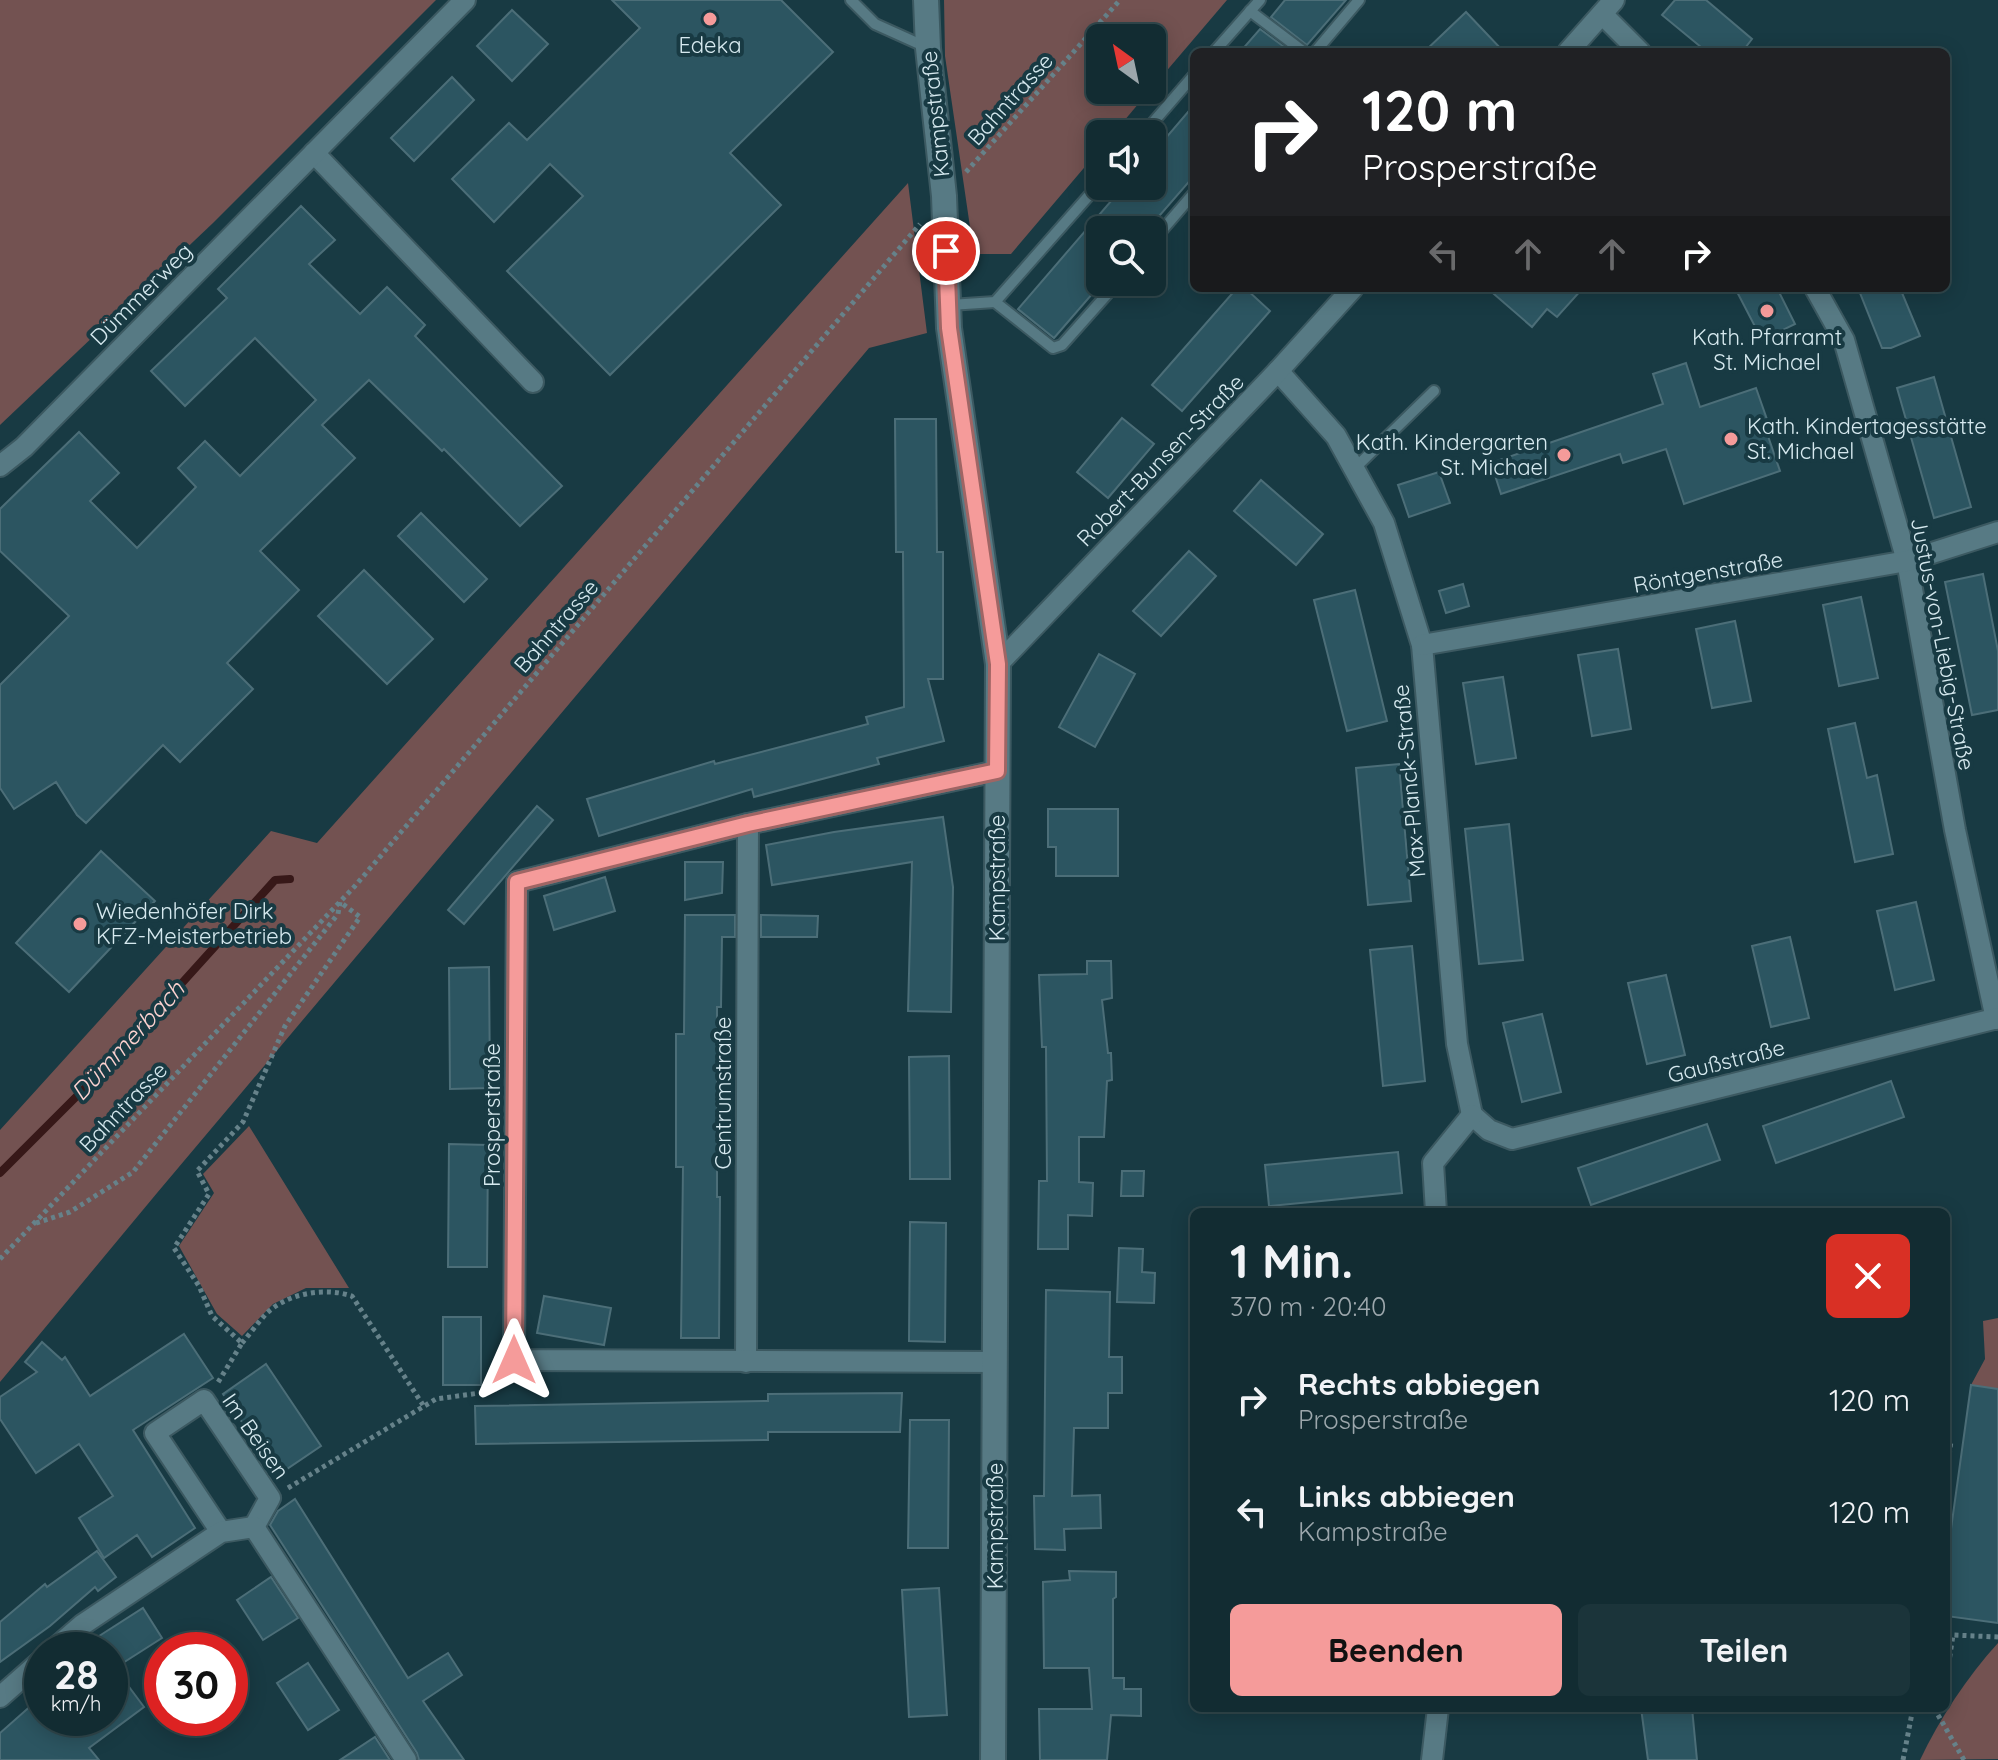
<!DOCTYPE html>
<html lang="de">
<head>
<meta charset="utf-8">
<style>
  body { margin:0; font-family:Quicksand,sans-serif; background:#1b343a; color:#f1f3f6; height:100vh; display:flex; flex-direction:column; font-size:30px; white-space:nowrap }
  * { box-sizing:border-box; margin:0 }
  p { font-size:26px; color:#9ca7ac }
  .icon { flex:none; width:44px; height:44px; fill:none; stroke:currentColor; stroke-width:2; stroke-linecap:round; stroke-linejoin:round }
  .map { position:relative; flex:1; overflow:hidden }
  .panel { position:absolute; left:1190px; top:1208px; width:760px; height:504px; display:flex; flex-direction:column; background:#122c32; border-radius:12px; box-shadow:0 4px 20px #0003,0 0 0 2px #31484d }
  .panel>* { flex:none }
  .top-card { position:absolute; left:1190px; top:48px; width:760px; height:244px; border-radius:12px; box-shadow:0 4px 20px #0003,0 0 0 2px #31484d; background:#202124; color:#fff; overflow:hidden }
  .needle { width:52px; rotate:327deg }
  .tools { position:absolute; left:1086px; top:24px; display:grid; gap:16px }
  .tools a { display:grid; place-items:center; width:80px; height:80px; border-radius:12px; background:#122c32; box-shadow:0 4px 20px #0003,0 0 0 2px #31484d; font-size:40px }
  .speed { position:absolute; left:24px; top:1632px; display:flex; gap:16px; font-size:40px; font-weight:700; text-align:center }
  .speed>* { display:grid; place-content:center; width:104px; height:104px; border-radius:50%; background:#122c32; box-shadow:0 4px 20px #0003,0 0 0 2px #31484d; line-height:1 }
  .speed small { font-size:20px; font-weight:400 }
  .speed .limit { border:12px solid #d22; background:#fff; color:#111 }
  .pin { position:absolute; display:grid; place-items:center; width:68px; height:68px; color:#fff; margin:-34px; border:4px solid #fff; border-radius:50%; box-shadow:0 2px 8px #0007 }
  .me { position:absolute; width:88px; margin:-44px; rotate:0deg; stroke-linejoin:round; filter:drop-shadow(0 0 6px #0008) }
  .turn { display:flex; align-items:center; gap:28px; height:168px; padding:0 40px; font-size:36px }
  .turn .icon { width:104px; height:104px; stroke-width:2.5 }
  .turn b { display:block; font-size:56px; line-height:68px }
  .lanes { display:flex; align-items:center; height:76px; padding:0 40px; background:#0003; justify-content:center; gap:40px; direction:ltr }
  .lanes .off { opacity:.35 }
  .round { display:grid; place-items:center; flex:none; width:84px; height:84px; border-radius:12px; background:#1b343a }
  .summary { display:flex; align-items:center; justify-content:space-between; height:136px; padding:0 40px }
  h1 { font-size:48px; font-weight:700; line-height:60px }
  .cta { display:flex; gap:16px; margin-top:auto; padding:16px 40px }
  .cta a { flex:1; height:92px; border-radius:12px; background:#f59b9a; color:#111; font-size:32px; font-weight:700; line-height:92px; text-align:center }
  .cta a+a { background:#1b343a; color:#f1f3f6 }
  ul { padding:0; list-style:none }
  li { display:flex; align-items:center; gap:24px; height:112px; padding:0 40px }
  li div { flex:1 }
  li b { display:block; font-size:30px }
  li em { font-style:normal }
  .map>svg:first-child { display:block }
  .green { fill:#735251 }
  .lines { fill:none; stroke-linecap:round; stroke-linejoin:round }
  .stream { stroke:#371818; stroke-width:8 }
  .building { fill:#2c5561; stroke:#4c6e78; stroke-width:2 }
  .service-casing { stroke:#3c5961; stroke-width:14 }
  .minor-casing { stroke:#3c5961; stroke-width:24 }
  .tertiary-casing { stroke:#3c5961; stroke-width:28 }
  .path { stroke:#66828a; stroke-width:5; stroke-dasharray:4 4; stroke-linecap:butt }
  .service { stroke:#577a84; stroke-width:10 }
  .minor { stroke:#577a84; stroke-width:20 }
  .tertiary { stroke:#577a84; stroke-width:24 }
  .route-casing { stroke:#9f6564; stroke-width:20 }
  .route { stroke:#f59b9a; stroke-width:14 }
  .poi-dot { fill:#f59b9a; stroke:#183a43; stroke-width:3 }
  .labels { text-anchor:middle; stroke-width:8; stroke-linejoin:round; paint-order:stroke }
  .poi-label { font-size:22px; fill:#d6e9ef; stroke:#183a43 }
  .street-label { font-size:22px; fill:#d6e9ef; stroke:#183a43 }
  .water-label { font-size:24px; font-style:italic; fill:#fdd2d0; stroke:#183a43 }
</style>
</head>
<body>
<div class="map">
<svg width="1998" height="1760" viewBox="0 0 1998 1760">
  <rect width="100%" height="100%" fill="#183a43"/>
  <g class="green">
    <path d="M0,0h436l-223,223 -213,202z"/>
    <path d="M944,0h283l-75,88v-50h-52v52h50l-37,44h-13v15l-89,105h-32l-9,-27 -25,-171z"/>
    <path d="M908,183l19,150 -58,15 -712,845 -157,189v-252l271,-299 46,12z"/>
    <path d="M249,1126l100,162h-43l-33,16 -31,32 -25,-22 -38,-68 35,-53 -11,-19z"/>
    <path d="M1998,1318v71l-27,-4 14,-26 -2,-38z"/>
    <path d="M1998,1643v116l-78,1c20,-42 47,-83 78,-117z"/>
  </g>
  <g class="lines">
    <path class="stream" d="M0,1173l107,-107 168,-186 15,-1"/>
  </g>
  <g class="building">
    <path d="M612,0h169l52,52 -103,101 51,52 -171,170 -103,-104 76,-75 -33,-32 -56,58 -42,-43 57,-56 18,17 113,-112z"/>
    <path d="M1285,0h61l-39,45 -36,-28z"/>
    <path d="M1675,0h31l46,39 -10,13h-35l-45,-37z"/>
    <path d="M512,10l36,34 -36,37 -35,-35z"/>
    <path d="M1466,12l38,40h-80z"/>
    <path d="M1260,29l31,23h-51z"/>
    <path d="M452,77l22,23 -60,61 -23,-23z"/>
    <path d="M1194,105v71l-47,54h-47v55l-46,53 -36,-29 106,-123h28v-32z"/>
    <path d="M301,206l34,34 -26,24 51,50 27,-27 38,38 -10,11 147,150 -42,40 -76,-77 -2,2 -73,-71 -47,45 33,33 -95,93 39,39 -72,73 26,26 -73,73 -17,-17 -77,78 -9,-8 -21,-33 -42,27 -14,-21v-103l69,-69 -69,-65v-42l79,-77 40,41 -29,28 47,47 59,-61 -18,-19 27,-27 35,35 76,-76 -61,-62 -70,68 -34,-35 76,-73 -9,-9z"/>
    <path d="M1237,288h8l25,23 -88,100 -30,-26z"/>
    <path d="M1487,288h96l-26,29 -10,-8 -15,18z"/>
    <path d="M1735,288h42l18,36 -33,16z"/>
    <path d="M1858,288h42l20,48 -29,12h-9z"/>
    <path d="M1686,363l14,44 56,-19 14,40 1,7 -3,1 12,35 -96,33 -18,-55 -43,14 -3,-9 -119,40 -10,-31 172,-59 -10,-30z"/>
    <path d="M1934,377l37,130 -37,11 -37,-130z"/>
    <path d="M1122,418l32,26 -46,54 -31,-26z"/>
    <path d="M895,419h41l1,133h6v127h-15l16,62 -67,17 2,6 -125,33 -2,-8 -153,47 -12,-37 127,-38 1,3 153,-40 -2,-7 38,-10 -1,-155h-7z"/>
    <path d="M1439,472l11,31 -41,14 -11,-32z"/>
    <path d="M1261,480l62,54 -27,31 -62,-54z"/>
    <path d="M421,513l66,66 -23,23 -66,-66z"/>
    <path d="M1189,551l27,25 -55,60 -28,-25z"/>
    <path d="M364,570l69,69 -46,45 -69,-68z"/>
    <path d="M1983,574l15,77v59l-26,5 -27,-133z"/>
    <path d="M1463,584l6,22 -23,7 -7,-22z"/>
    <path d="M1355,590l32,131 -40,10 -33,-131z"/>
    <path d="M1861,597l17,81 -39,8 -16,-81z"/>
    <path d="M1735,621l16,80 -39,7 -16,-79z"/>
    <path d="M1618,649l13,80 -39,7 -14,-81z"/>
    <path d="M1099,654l36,20 -40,73 -36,-20z"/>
    <path d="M1503,677l13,81 -40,6 -13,-81z"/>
    <path d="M1855,723l12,55 10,-3 16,79 -38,8 -27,-133z"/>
    <path d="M1399,764l12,137 -43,4 -12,-137z"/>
    <path d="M537,806l16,14 -89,104 -16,-14z"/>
    <path d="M1048,809h70v67h-62v-29h-8z"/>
    <path d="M943,817l10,70 -2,125 -43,-1 4,-149 -140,23 -6,-40 68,-13z"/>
    <path d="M1509,824l14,136 -44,4 -14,-135z"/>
    <path d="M101,851l54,50 -86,91 -53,-49z"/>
    <path d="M685,862h38l-1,31 -37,7z"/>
    <path d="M605,877l10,34 -61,19 -10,-34z"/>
    <path d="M1916,902l18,78 -39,10 -18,-79z"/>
    <path d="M685,915h50v22h-13l-1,70h-4v190h3l-1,141h-38l2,-171h-7v-133h8z"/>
    <path d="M761,915l57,1 -1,21h-56z"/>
    <path d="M1790,937l19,81 -38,9 -19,-81z"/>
    <path d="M1412,946l13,135 -42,5 -13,-136z"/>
    <path d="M1087,961h24l1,37 -10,2 6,53h3l1,27 -5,1 -3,56h-25v45l14,1 -1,33 -24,-1v34h-30l1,-68h8l-1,-134h-4l-3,-72 48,-1z"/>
    <path d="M489,967l1,121 -40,1 -1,-121z"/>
    <path d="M1666,975l19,80 -38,9 -19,-81z"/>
    <path d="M1542,1014l19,78 -39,10 -19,-79z"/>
    <path d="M949,1056l1,123h-40l-1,-122z"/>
    <path d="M1891,1081l13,36 -128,46 -13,-37z"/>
    <path d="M1707,1124l13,36 -129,45 -13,-37z"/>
    <path d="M449,1144l39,1 -1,122h-39z"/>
    <path d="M1398,1152l4,41 -133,13 -4,-41z"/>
    <path d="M1122,1171h22l-1,25h-22z"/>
    <path d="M910,1222l36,1 -1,119 -36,-1z"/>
    <path d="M1119,1248l24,1 -1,23 13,1 -1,30 -37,-1z"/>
    <path d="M1046,1290l64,2 -1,65h13v36h-14v35h-34l-2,68 28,-1 1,33 -37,1 1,21 -30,-1 -1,-53h10z"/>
    <path d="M544,1296l67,12 -7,37 -67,-12z"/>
    <rect x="443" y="1317" width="38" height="68"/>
    <path d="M184,1334l29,44 -80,52 62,98 -43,29 -15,-22 -33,23 -25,-40 34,-22 -34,-52 -43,29 -36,-54v-22l37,-25 -12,-10 17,-20 20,18 3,-3 25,39z"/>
    <path d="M266,1364l55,82 -43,29 -55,-81z"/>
    <path d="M1971,1385l27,4v234l-52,-7v-51z"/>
    <path d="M902,1393l-2,39h-132v8l-292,4 -1,-38 293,-5v-7z"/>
    <path d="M910,1420h39l-1,128h-40z"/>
    <path d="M295,1499l113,179 40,-25 14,22 -39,26 41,59h-45l-2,-7 -147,-228 8,-14z"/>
    <path d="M97,1551l19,26 -18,14 -3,-4 -45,39 -50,36v-40l45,-38 2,3z"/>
    <path d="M1069,1571l47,1v25l-3,2v79h11v11h17v27l-30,-1 -4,45h-67l-1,-51h53l-3,-41h-45l-1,-86 27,-2z"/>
    <path d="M271,1577l27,41 -35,22 -26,-40z"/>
    <path d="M939,1588l8,127 -38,2 -7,-127z"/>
    <path d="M143,1608l19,30 -47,30 29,39 -55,41 10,12h-99v-27l42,-37v22h68v-68h-7l-7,-12z"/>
    <path d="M308,1663l31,47 -31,20 -31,-47z"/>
    <path d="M1641,1708h51l5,52h-49z"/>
    <path d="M375,1737l15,23h-50z"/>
  </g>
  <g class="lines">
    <defs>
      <g id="service">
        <path d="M851,0l24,24 51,23"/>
        <path d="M1250,11l54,41"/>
        <path d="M1214,52l46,-52"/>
        <path d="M1315,52l44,-52"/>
        <path d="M1143,134l51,-59"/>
        <path d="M1152,242l42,-49"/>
        <path d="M995,302l58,46 9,-3 56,-63"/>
        <path d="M950,305l45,-3 105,-119"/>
        <path d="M1354,469l80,-78"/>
      </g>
      <g id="minor">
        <path d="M1602,14l38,38"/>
        <path d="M1568,52l46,-52"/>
        <path d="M314,153l219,229"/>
        <path d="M1815,288l29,52 63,221 48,269 41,189"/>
        <path d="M1278,371l58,65 48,87 38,122 35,399 15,71"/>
        <path d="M0,466l24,-19 441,-447"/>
        <path d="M1422,645l485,-84 91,-29"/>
        <path d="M998,664l280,-293 75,-83"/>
        <path d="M1472,1115l17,15 23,9 486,-121"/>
        <path d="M1436,1212l-3,-49 39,-48"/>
        <path d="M746,1362l2,-538"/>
        <path d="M995,1362l-481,-2 3,-478 231,-58 249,-53"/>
        <path d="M221,1532l-66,-99 49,-33 66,98 -16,29"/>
        <path d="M53,1650l29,-25 139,-93 33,-5 152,233"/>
        <path d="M0,1697l42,-37"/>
        <path d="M1432,1760l6,-52"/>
      </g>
      <path id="tertiary" d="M926,0l2,48 16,148 5,132 49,336 -5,1096"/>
    </defs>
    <use href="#service" class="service-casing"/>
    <use href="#minor" class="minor-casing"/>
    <use href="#tertiary" class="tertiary-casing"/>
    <g class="path">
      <path d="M966,172l154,-172"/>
      <path d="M36,1223l34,-11 63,-40 205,-258 2,-12 20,15 -75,109 -42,96 -46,49 12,23 -35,54 25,38 13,30 30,27 -25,41"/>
      <path d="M0,1259l355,-373 565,-662"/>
      <path d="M242,1343c8,-9 16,-21 25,-30 21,-20 58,-26 85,-17l71,109"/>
      <path d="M1946,1479l5,-38"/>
      <path d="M288,1488l148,-89 58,-8 8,-13"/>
      <path d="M1946,1681l7,-46 45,2"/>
      <path d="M1934,1708l30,52"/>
      <path d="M1941,1708h1"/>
      <path d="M1903,1760l10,-52"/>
    </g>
    <use href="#service" class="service"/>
    <use href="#minor" class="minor"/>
    <use href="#tertiary" class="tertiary"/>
  </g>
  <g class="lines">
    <defs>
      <path id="route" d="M514,1360l3,-478 231,-58 249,-53 1,-107 -49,-336 -3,-77"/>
    </defs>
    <use href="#route" class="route-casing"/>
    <use href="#route" class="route"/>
  </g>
  <g class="poi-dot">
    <circle cx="710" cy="19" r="8"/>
    <circle cx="1767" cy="311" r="8"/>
    <circle cx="1731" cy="439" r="8"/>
    <circle cx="1564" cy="455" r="8"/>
    <circle cx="80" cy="924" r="8"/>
  </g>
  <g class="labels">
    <g class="poi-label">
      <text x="710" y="53">Edeka</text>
      <text x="1767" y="345">Kath. Pfarramt<tspan x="1767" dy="25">St. Michael</tspan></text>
      <text x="1747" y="434" text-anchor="start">Kath. Kindertagesstätte<tspan x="1747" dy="25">St. Michael</tspan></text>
      <text x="1548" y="450" text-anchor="end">Kath. Kindergarten<tspan x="1548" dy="25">St. Michael</tspan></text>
      <text x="96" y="919" text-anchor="start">Wiedenhöfer Dirk<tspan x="96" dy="25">KFZ-Meisterbetrieb</tspan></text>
    </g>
    <g class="street-label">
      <text transform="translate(1010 99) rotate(-48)" y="8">Bahntrasse</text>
      <text transform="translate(935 114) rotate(-96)" y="8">Kampstraße</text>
      <text transform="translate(141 294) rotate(-45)" y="8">Dümmerweg</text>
      <text transform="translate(1160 460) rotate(-46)" y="8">Robert-Bunsen-Straße</text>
      <text transform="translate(1708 572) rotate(-10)" y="8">Röntgenstraße</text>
      <text transform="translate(556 626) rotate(-49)" y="8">Bahntrasse</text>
      <text transform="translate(1943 644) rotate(79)" y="8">Justus-von-Liebig-Straße</text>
      <text transform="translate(1409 781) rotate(-95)" y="8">Max-Planck-Straße</text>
      <text transform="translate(997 878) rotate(-90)" y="8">Kampstraße</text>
      <text transform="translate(1726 1061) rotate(-14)" y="8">Gaußstraße</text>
      <text transform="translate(723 1093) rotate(-90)" y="8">Centrumstraße</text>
      <text transform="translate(123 1107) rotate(-46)" y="8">Bahntrasse</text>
      <text transform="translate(492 1115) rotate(-90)" y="8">Prosperstraße</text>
      <text transform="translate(256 1436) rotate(55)" y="8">Im Beisen</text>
      <text transform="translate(995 1526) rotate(-90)" y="8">Kampstraße</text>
    </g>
    <g class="water-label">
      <text transform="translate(128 1041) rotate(-47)" y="8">Dümmerbach</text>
    </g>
  </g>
</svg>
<div class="tools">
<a><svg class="needle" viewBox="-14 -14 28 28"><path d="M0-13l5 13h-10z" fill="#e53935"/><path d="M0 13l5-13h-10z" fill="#9ca7ac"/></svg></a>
<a><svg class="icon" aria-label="sound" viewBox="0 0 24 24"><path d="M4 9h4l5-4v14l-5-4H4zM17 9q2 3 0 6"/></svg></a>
<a><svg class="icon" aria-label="search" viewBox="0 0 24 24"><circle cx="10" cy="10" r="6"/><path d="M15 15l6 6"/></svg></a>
</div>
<div class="speed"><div>28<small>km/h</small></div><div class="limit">30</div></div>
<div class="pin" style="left:946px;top:251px;background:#d93025"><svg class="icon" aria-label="arrive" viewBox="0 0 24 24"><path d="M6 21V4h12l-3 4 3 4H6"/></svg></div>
<svg class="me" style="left:514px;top:1360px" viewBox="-20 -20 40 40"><path d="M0-17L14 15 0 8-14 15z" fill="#f59b9a" stroke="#fff" stroke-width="4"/></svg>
<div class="top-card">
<div class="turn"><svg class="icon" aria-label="right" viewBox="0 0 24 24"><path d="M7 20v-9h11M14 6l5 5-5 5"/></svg><div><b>120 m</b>Prosperstraße</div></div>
<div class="lanes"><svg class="icon off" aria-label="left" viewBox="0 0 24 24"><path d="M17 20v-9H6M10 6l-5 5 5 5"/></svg><svg class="icon off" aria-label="ahead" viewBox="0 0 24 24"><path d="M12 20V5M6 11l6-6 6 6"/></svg><svg class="icon off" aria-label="ahead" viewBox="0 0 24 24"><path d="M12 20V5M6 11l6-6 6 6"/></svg><svg class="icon" aria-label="right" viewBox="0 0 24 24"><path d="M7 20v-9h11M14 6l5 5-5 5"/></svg></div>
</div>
<section class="panel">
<div class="summary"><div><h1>1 Min.</h1><p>370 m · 20:40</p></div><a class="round" style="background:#d93025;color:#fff"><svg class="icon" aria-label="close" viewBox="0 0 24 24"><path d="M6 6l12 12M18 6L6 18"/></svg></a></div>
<ul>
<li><svg class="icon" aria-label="right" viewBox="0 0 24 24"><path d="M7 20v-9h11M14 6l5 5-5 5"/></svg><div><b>Rechts abbiegen</b><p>Prosperstraße</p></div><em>120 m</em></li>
<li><svg class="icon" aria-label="left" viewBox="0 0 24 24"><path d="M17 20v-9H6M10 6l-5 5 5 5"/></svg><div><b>Links abbiegen</b><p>Kampstraße</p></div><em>120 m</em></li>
</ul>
<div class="cta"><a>Beenden</a><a>Teilen</a></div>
</section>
</div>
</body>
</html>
